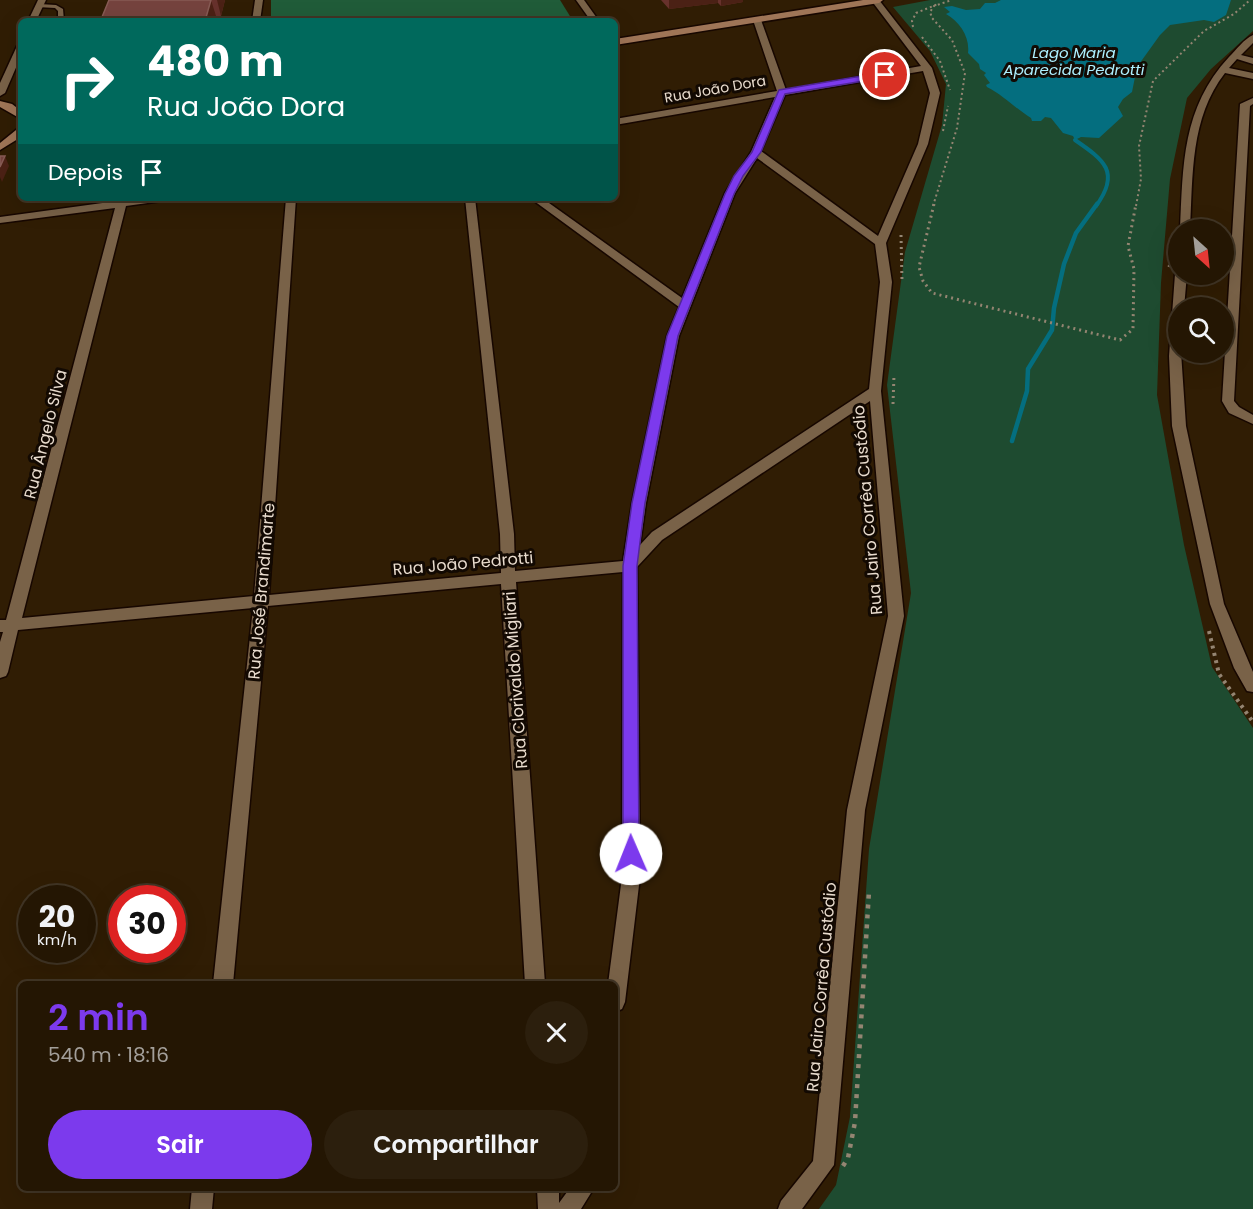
<!DOCTYPE html>
<html lang="pt">
<head>
<meta charset="utf-8">
<style>
  body { margin:0; font-family:Poppins,sans-serif; background:#2c1f0d; color:#f1f3f6; height:100vh; display:flex; flex-direction:column; font-size:22px; white-space:nowrap }
  * { box-sizing:border-box; margin:0 }
  p { font-size:20px; color:#a39f9a }
  .icon { flex:none; width:33px; height:33px; fill:none; stroke:currentColor; stroke-width:2; stroke-linecap:round; stroke-linejoin:round }
  .map { position:relative; flex:1; overflow:hidden }
  .side { position:absolute; left:18px; top:981px; width:600px; height:210px; display:flex; flex-direction:column; background:#241603; border-radius:9px; box-shadow:0 6px 24px #0002,0 0 0 2px #413525 }
  .side>* { flex:none }
  .guide { position:absolute; left:18px; top:18px; width:600px; height:183px; border-radius:9px; box-shadow:0 6px 24px #0002,0 0 0 2px #413525; background:#00695c; color:#fff; overflow:hidden }
  .needle { width:39px; rotate:153deg }
  .buttons { position:absolute; left:1168px; top:219px; display:grid; gap:12px }
  .buttons a { display:grid; place-items:center; width:66px; height:66px; border-radius:50%; background:#241603; box-shadow:0 6px 24px #0002,0 0 0 2px #413525; font-size:30px }
  .speed { position:absolute; left:18px; top:885px; display:flex; gap:12px; font-size:30px; font-weight:700; text-align:center }
  .speed>* { display:grid; place-content:center; width:78px; height:78px; border-radius:50%; background:#241603; box-shadow:0 6px 24px #0002,0 0 0 2px #413525; line-height:1 }
  .speed small { font-size:15px; font-weight:400 }
  .speed .limit { border:9px solid #d22; background:#fff; color:#111 }
  .pin { position:absolute; display:grid; place-items:center; width:51px; height:51px; color:#fff; margin:-26px; border:3px solid #fff; border-radius:50%; box-shadow:0 2px 6px #0007 }
  .me { position:absolute; width:66px; margin:-33px; rotate:359deg; stroke-linejoin:round; filter:drop-shadow(0 0 4px #0008) }
  .turn { display:flex; align-items:center; gap:21px; height:126px; padding:0 30px; font-size:27px }
  .turn .icon { width:78px; height:78px; stroke-width:2.5 }
  .turn b { display:block; font-size:42px; line-height:51px }
  .then { display:flex; align-items:center; height:57px; padding:0 30px; background:#0003; gap:12px; font-size:22px }
  .round { display:grid; place-items:center; flex:none; width:63px; height:63px; border-radius:32px; background:#2c1f0d }
  .head { display:flex; align-items:center; justify-content:space-between; height:102px; padding:0 30px }
  h1 { font-size:36px; font-weight:600; line-height:45px; color:#7c3aed }
  .button { display:flex; gap:12px; margin-top:auto; padding:12px 30px }
  .button a { flex:1; height:69px; border-radius:36px; background:#7c3aed; color:#fff; font-size:24px; font-weight:600; line-height:69px; text-align:center }
  .button a+a { background:#2c1f0d; color:#f1f3f6 }
  .map>svg:first-child { display:block }
  .green { fill:#1e4b30 }
  .forest { fill:#205c39 }
  .water { fill:#046e7f }
  .lines { fill:none; stroke-linecap:round; stroke-linejoin:round }
  .stream-far1 { stroke:#046e7f; stroke-width:4 }
  .stream { stroke:#046e7f; stroke-width:4.5 }
  .service-casing { stroke:#170700; stroke-width:3 }
  .minor-casing { stroke:#170700; stroke-width:3 }
  .tertiary-casing { stroke:#170700; stroke-width:3 }
  .secondary-casing { stroke:#170700; stroke-width:3 }
  .path-far3 { stroke:#948572; stroke-width:2; stroke-dasharray:2 3; stroke-linecap:butt }
  .path-far2 { stroke:#948572; stroke-width:3; stroke-dasharray:2 4; stroke-linecap:butt }
  .path-far1 { stroke:#948572; stroke-width:4; stroke-dasharray:3 4.5; stroke-linecap:butt }
  .path { stroke:#948572; stroke-width:4.5; stroke-dasharray:4 6; stroke-linecap:butt }
  .service { fill:#796248; fill-rule:evenodd }
  .minor { fill:#796248; fill-rule:evenodd }
  .tertiary { fill:#796248; fill-rule:evenodd }
  .secondary { fill:#9f7557; fill-rule:evenodd }
  .wall { fill:#67312c }
  .shaded-wall { fill:#4b2115 }
  .building { fill:#75433e; stroke:#875b54; stroke-width:1.5 }
  .route { fill:#7c3aed; stroke:#51269a; stroke-width:1.5 }
  .labels { text-anchor:middle; stroke-width:6; stroke-linejoin:round; paint-order:stroke }
  .far-street-label { font-size:14px; fill:#e9dcce; stroke:#120902 }
  .far-water-label { font-size:15px; font-style:italic; fill:#adf0ff; stroke:#120902 }
  .street-label { font-size:16px; fill:#e9dcce; stroke:#120902 }
</style>
</head>
<body>
<div class="map">
<svg width="1253" height="1209" viewBox="0 0 1253 1209">
  <rect width="100%" height="100%" fill="#301d04"/>
  <path class="green" d="M930,0h323v31l-42,38 -24,29 -17,81 -9,104 -4,112 27,150 28,122 41,61v481h-434l17,-24 14,-68 19,-268 42,-256 -24,-208 18,-133 37,-127 4,-41 -16,-33 -37,-44z"/>
  <path class="forest" d="M271,0h289l13,21h-302z"/>
  <path class="water" d="M1001,0h230l-5,15 -12,7 -10,-2 -34,5 -10,10 -23,32 -5,25 -9,7 -5,8 5,9 -24,22 -18,-1 -6,3 -2,-4 -10,-3 -12,-15 -6,-1 -4,4h-9l-1,-3c-15,-9 -28,-23 -44,-31l-1,-2 4,-2 -6,-8 2,-2 -6,-4 -1,-5 -11,-11c2,-16 -8,-31 -22,-39l4,-2 -6,-5 8,-1 14,4 14,-1 5,-6h10z"/>
  <g class="lines">
    <path class="stream-far1" d="M1075,140c29,20 46,32 21,66"/>
    <path class="stream" d="M1012,441l15,-50 1,-22 24,-39 2,-22 10,-44 12,-31 21,-29"/>
    <defs>
      <path id="service" d="M39,4l17,1 7,4 1,12h-6v-10l-3,-3 -18,-1v-2z"/>
      <g id="minor">
        <path d="M255,0h8l-3,21h-8z"/>
        <path d="M576,0h8l15,21h-8z"/>
        <path d="M871,0h8l53,68 8,25 -12,51 -42,99 6,39 -11,109 23,225 -39,194 -31,355 -32,44h-24l3,-8 32,-40 34,-351 41,-194 -18,-215 -208,139 -25,27 3,310 -15,125 -3,7 -7,3v-28h-7l14,-107 1,-305 -107,10 29,402h-20l-24,-400 -233,22 -35,378h-20l40,-376 -235,22 -10,42 -2,4 -6,2v-36l3,-10h-3v-12h6l109,-412 -115,15v-6l139,-19h28l-5,3 -36,5 -104,412 232,-22 32,-398h10l-27,397 232,-22 -1,-39 -35,-336h10l39,336 1,37 108,-10 9,-58 35,-167 12,-29 -149,-109h12l140,100 43,-105 26,-41 24,-55 -160,28v-6l162,-28 -24,-71 4,-3 4,3 25,70 135,-24zM923,71l7,22 -12,51 -40,92 -117,-85 24,-56zM757,158l118,86 5,38 -11,107 -217,143 -12,13 6,-42 33,-167 56,-143z"/>
        <path d="M1253,35v8l-12,12 12,3v6l-16,-5 -8,9 24,5v6l-28,-6c-35,45 -32,102 -35,157h-10c3,-66 2,-122 49,-173 7,-7 15,-18 24,-22z"/>
        <path d="M1253,98v6l-3,2 -16,295 5,6 14,8v9l-24,-11 -7,-12 18,-297z"/>
        <path d="M1179,271v3h8l-3,34h-5v44h2l5,74 38,178 29,68v20l-6,-1 -13,-23 -24,-64 -38,-178 -3,-70 6,-82z"/>
        <path d="M192,1188h22l-2,21h-22z"/>
        <path d="M537,1188h22v15l11,-15h24l-13,21h-43z"/>
      </g>
      <g id="tertiary">
        <path d="M38,0h8l-10,21h-8z"/>
        <path d="M21,43v13l-16,37 -5,3v-13l17,-37z"/>
      </g>
      <g id="secondary">
        <path d="M863,0h20l-4,3 -264,42v-6z"/>
        <path d="M0,101l12,3 9,7v8l-21,-12z"/>
        <path d="M21,126v11l-21,13v-7z"/>
      </g>
    </defs>
    <use href="#service" class="service-casing"/>
    <use href="#minor" class="minor-casing"/>
    <use href="#tertiary" class="tertiary-casing"/>
    <use href="#secondary" class="secondary-casing"/>
    <g class="path-far3">
      <path d="M913,27l-1,-6 4,-8 22,-9"/>
      <path d="M922,37l18,24 10,29"/>
      <path d="M943,131l5,-25"/>
      <path d="M933,206l24,-78 8,-55 -13,-33 -20,-22 -2,-6 4,-6 18,-6"/>
      <path d="M1136,206l5,-27 -2,-33 14,-65 51,-50 30,-17 16,-14"/>
    </g>
    <g class="path-far2">
      <path d="M934,204l-15,63 4,14 9,12 188,47 13,-11 1,-60 -6,-23 8,-42"/>
      <path d="M901,235l1,46"/>
      <path d="M1169,267l4,-15v-16"/>
      <path d="M893,404l1,-29"/>
    </g>
    <path class="path-far1" d="M1209,631l10,43 34,48"/>
    <path class="path" d="M843,1166l5,-8 7,-36 14,-231"/>
    <use href="#service" class="service"/>
    <use href="#minor" class="minor"/>
    <use href="#tertiary" class="tertiary"/>
    <use href="#secondary" class="secondary"/>
  </g>
  <g class="wall">
    <path d="M109,0h116l-4,16 -119,1z"/>
    <path d="M661,0h82v2l-22,4 -3,-3 -49,6z"/>
  </g>
  <g class="shaded-wall">
    <path d="M211,0l5,16 -2,5h-9z"/>
    <path d="M217,0h8l-4,16z"/>
    <path d="M669,0h49v3l-49,6z"/>
    <path d="M721,0h22v2l-22,4z"/>
    <path d="M5,156l4,10 -7,16 -2,-5v-10z"/>
  </g>
  <g class="building">
    <path d="M109,0h102l-6,21h-111l8,-4z"/>
    <path d="M0,156h5l-5,11z"/>
  </g>
  <path class="route" d="M885,72l5,3 -2,2 -103,17 -24,58 -18,24 -9,18 -56,142 -33,167 -8,63 2,288 -3,5 -5,2 -6,-2 -2,-5v-288l9,-63 35,-167 58,-142 9,-18 18,-24 27,-62z"/>
  <g class="labels">
    <g class="far-street-label">
      <text transform="translate(715 89) rotate(-10)" y="5">Rua João Dora</text>
    </g>
    <g class="far-water-label">
      <text x="1074" y="58">Lago Maria<tspan x="1074" dy="17">Aparecida Pedrotti</tspan></text>
    </g>
    <g class="street-label">
      <text transform="translate(45 434) rotate(-76)" y="6">Rua Ângelo Silva</text>
      <text transform="translate(867 510) rotate(-95)" y="6">Rua Jairo Corrêa Custódio</text>
      <text transform="translate(463 563) rotate(-5)" y="6">Rua João Pedrotti</text>
      <text transform="translate(261 591) rotate(-85)" y="6">Rua José Brandimarte</text>
      <text transform="translate(515 680) rotate(-94)" y="6">Rua Clorivaldo Migliari</text>
      <text transform="translate(821 987) rotate(-85)" y="6">Rua Jairo Corrêa Custódio</text>
    </g>
  </g>
</svg>
<div class="buttons">
<a><svg class="needle" viewBox="-14 -14 28 28"><path d="M0-13l5 13h-10z" fill="#e53935"/><path d="M0 13l5-13h-10z" fill="#a39f9a"/></svg></a>
<a><svg class="icon" aria-label="search" viewBox="0 0 24 24"><circle cx="10" cy="10" r="6"/><path d="M15 15l6 6"/></svg></a>
</div>
<div class="speed"><div>20<small>km/h</small></div><div class="limit">30</div></div>
<div class="pin" style="left:885px;top:75px;background:#d93025"><svg class="icon" aria-label="arrive" viewBox="0 0 24 24"><path d="M6 21V4h12l-3 4 3 4H6"/></svg></div>
<svg class="me" style="left:631px;top:854px" viewBox="-20 -20 40 40"><circle r="19" fill="#fff"/><path d="M0-13L10 11 0 6-10 11z" fill="#7c3aed"/></svg>
<div class="guide">
<div class="turn"><svg class="icon" aria-label="right" viewBox="0 0 24 24"><path d="M7 20v-9h11M14 6l5 5-5 5"/></svg><div><b>480 m</b>Rua João Dora</div></div>
<div class="then">Depois<svg class="icon" aria-label="arrive" viewBox="0 0 24 24"><path d="M6 21V4h12l-3 4 3 4H6"/></svg></div>
</div>
<section class="side">
<div class="head"><div><h1>2 min</h1><p>540 m · 18:16</p></div><a class="round"><svg class="icon" aria-label="close" viewBox="0 0 24 24"><path d="M6 6l12 12M18 6L6 18"/></svg></a></div>
<div class="button"><a>Sair</a><a>Compartilhar</a></div>
</section>
</div>
</body>
</html>
